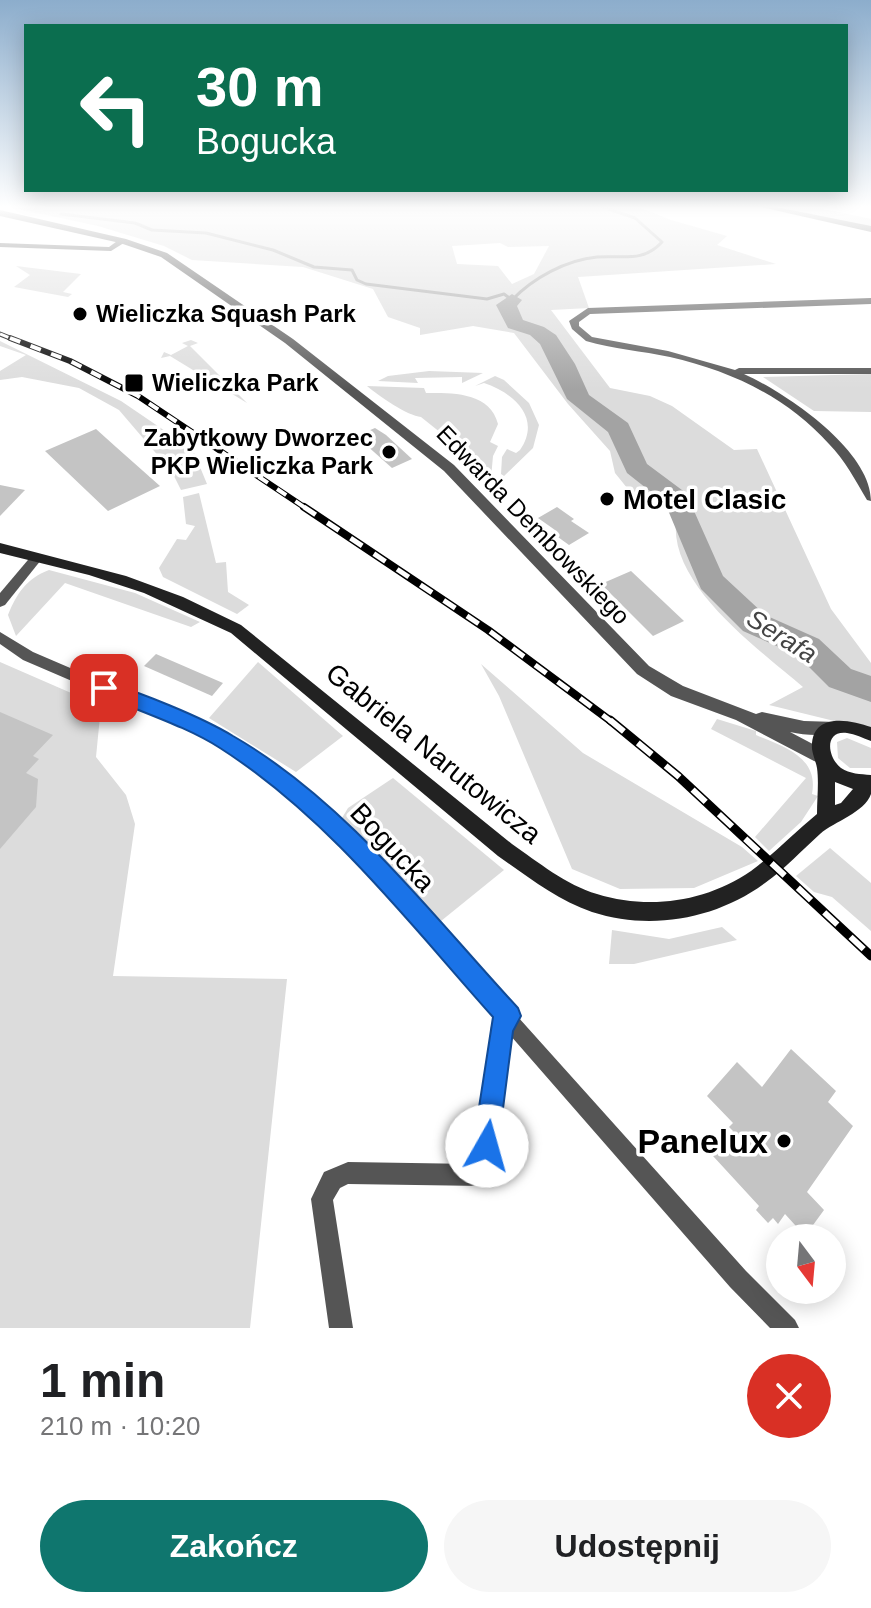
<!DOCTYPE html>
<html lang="pl">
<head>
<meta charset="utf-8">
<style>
  body { margin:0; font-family:Helvetica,sans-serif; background:#f6f6f6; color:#202124; height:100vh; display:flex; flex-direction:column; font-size:30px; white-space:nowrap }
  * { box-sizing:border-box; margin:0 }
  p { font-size:26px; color:#757577 }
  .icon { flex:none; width:44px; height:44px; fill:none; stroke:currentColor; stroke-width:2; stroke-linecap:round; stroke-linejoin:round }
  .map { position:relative; height:1328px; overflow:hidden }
  .drawer { display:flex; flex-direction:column; background:#fff; flex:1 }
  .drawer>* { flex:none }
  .guide { position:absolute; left:24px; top:24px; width:824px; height:168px; border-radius:0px; box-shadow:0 4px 20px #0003; background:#0b6e4f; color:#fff; overflow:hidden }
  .needle { width:52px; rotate:164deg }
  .tools { position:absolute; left:766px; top:1224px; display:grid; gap:16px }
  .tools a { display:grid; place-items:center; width:80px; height:80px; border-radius:50%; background:#fff; box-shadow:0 4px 20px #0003; font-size:40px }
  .pin { position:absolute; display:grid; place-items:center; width:68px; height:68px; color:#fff; margin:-34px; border-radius:16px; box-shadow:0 4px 12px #0006 }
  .me { position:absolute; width:88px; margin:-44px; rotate:7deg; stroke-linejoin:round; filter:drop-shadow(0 0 6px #0008) }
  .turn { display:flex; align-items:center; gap:28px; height:168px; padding:0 40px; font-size:36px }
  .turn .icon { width:104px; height:104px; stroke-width:2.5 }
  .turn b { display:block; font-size:56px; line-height:68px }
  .round { display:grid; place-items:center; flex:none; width:84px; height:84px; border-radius:42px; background:#f6f6f6 }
  .overview { display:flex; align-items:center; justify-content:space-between; height:136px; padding:0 40px }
  h1 { font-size:48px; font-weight:700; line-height:60px }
  .primary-button { display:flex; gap:16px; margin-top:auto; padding:16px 40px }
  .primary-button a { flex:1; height:92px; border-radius:48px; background:#0f766e; color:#fff; font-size:32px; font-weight:700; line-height:92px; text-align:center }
  .primary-button a+a { background:#f6f6f6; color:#202124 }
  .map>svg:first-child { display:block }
  .green { fill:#dcdcdc; fill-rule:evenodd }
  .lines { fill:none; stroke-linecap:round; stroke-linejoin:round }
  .stream { stroke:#a3a3a3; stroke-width:3 }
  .river { fill:#a3a3a3; fill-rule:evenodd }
  .building { fill:#c4c4c4 }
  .minor { fill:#555; fill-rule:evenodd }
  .tertiary { fill:#555; fill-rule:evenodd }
  .secondary { fill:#222; fill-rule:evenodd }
  .rail-far3-casing { stroke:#000; stroke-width:5 }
  .rail-far2-casing { stroke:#000; stroke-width:6 }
  .rail-far1-casing { stroke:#000; stroke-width:8 }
  .rail-casing { stroke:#000; stroke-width:9 }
  .rail-far3 { stroke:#fff; stroke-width:3; stroke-dasharray:9; stroke-linecap:butt }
  .rail-far2 { stroke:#fff; stroke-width:4; stroke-dasharray:11; stroke-linecap:butt }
  .rail-far1 { stroke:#fff; stroke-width:5; stroke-dasharray:14; stroke-linecap:butt }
  .rail { stroke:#fff; stroke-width:6; stroke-dasharray:18; stroke-linecap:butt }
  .route { fill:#1a73e8; stroke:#114b97; stroke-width:2 }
  .poi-dot { fill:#000; stroke:#fff; stroke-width:3 }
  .labels { text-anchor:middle; stroke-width:7; stroke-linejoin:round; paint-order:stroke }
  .far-poi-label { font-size:24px; font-weight:bold; fill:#000; stroke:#fff; text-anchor:start }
  .far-street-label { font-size:24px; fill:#000; stroke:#fff }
  .far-water-label { font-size:26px; font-style:italic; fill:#444; stroke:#fff }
  .poi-label { font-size:28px; font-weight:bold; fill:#000; stroke:#fff; text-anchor:start }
  .street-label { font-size:28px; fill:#000; stroke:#fff }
  .near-poi-label { font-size:34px; font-weight:bold; fill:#000; stroke:#fff; text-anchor:end }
</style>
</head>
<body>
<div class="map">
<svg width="871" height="1328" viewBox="0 0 871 1328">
  <rect width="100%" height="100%" fill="#fff"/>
  <g class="green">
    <path d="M0,205h634l37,15 56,16 -10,9 59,19 -198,13 11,31 -38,2 59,78 40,8 22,10 62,44 23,-1 74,160 40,54v67l-102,-25 34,-18c-44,-38 -133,-101 -127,-165l-10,-14 -14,-9 -12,5 -25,-31 -5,-22 -42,-47 -54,-71 -41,-7 -53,9v-7l-32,-11 -15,-28 -70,-22 -111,-7 -28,-14 -66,-20zM500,243l8,4 41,-1 -15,28 -22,10 -14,-18 -41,-2 -5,-18z"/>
    <path d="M766,205h39l66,14v9z"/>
    <path d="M16,266l65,8 -18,18 9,2 -4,3 -54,-10 16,-12z"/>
    <path d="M191,340l7,3 -8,3 57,57 -77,-47 -9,2 3,-6 7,3 17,-9 -6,-3z"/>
    <path d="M0,341l121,60 72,49 14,34 -26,6 -9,-18 -53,-62 -40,-22 -57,-11 -22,3v-9l26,-16 -26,-9z"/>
    <path d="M429,371l54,2 -21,10v-6l-47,1 3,5 -40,-2 10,-5z"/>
    <path d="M871,374v38l-57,-1 -51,-34z"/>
    <path d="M495,376l9,4 25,23 10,22 -6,23 -29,28 -3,-2 1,-17 5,-8 9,4 4,-3c22,-32 -6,-57 -36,-67l-9,3z"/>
    <path d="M367,386l57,2 2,5c27,0 64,-1 72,31l-8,18 8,4 -5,10 -2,22 -13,5 -12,-13v-17l-45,-36c-13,-1 -42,-21 -54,-31z"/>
    <path d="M199,493l17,70 10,-1 2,30 21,13 -12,9 -74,-37 -4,-9 18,-29 9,1 9,-14 -9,-2 -3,-27z"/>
    <path d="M49,570l86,23 65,29 -9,5 -126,-44 -49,53 -8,-21c9,-22 18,-36 41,-45z"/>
    <path d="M0,662l101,44 -5,51 30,38 9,29 -22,152 174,3 -37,349h-250z"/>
    <path d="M258,662l85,74 -47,36 -87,-54z"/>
    <path d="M481,664l102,89 159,94 16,14 -64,27 -74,1 -48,-20 -73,-173z"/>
    <path d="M717,719l39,12v4c28,12 63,22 56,59l6,2 -17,26 -32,29 -14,-14 51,-59 -95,-49z"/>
    <path d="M847,738l24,10v20h-21l-12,-10 -1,-16z"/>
    <path d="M393,778l111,92 -63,51 -99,-103 6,-10z"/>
    <path d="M830,848l41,35v48l-39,-34 -18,-5 -18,-16z"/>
    <path d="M722,927l15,13 -103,24h-25l3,-34 57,9z"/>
  </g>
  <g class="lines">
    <path class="stream" d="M61,214l74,9 17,7 54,3 67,17 41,17 38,3 5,10 9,4 121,15 17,-5 8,6c21,-22 54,-40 85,-43 25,-2 46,6 65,-15l-27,-24 -38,-13"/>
    <path class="river" d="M512,294l10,6 -5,6 6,14 21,7 12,8 19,29 14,31 39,28 19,41 39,29 37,83 42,39 54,24 32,30 20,7v26l-42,-15 -32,-32 -54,-24 -42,-42 -36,-86 -38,-30 -19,-41 -41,-33 -27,-55 -10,-9 -22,-7 -12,-23z"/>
  </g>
  <g class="building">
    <path d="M375,428l11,7 26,24 -20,9 -36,-32z"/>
    <path d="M96,429l20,18 44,39 -52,25 -63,-60z"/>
    <path d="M0,485l25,5 -25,26z"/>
    <path d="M557,507l17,12 -3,2 18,12 -20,12 -18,-13 4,-2 -17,-12z"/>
    <path d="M631,571l53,50 -31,15 -52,-52z"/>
    <path d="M156,654l67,29 -11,13 -68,-30z"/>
    <path d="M0,712l53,23 -20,21 6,3 -13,14 12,6 -2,28 -36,42z"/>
    <path d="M791,1049l45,42 -8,11 25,24 -46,66 17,18 -19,26 -20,-22 -7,10 -5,-6 -5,5 -12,-13 3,-4 -46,-50 20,-25 -4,-4 4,-4 -26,-27 30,-34 25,25z"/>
  </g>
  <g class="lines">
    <g class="minor">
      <path d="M120,239l7,2 -16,10 -111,-4v-4l109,4z"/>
      <path d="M871,298v6l-281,10 -11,8v4l13,11 76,14 67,19 4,-2h132v6h-127c42,19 127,76 127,127l-4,-1c-12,-20 -22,-40 -38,-56 -42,-47 -98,-73 -159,-87 -28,-6 -57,-8 -84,-16l-14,-12 -3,-8 19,-13z"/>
      <path d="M37,553l6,4 -2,3 -36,45 -5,2v-14l33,-39z"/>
      <path d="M0,632l33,20 198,85 85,62 49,47 144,161 7,2 2,8 228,254 49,49 4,8h-29l-40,-41 -220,-252 -16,140 -3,8 -8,3 -135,-2 -8,4 -7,12 20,128h-24l-18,-129 13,-27 24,-10 126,2 17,-138 4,-8 -142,-162 -49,-47 -83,-64 -198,-85 -23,-16z"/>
    </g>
    <g class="tertiary">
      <path d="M752,205h14l105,21v6z"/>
      <path d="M0,210l126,29 41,14 126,86 161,126 195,201 34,20 73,28 6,-2 42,9 33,1 3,5 -3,5c-15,5 -32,3 -47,0l36,19 3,5 -3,5 -6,2 -6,-2 -78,-41 -65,-24 -34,-22 -193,-203 -159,-128 -124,-86 -41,-14 -120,-27z"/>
    </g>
    <path class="secondary" d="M0,543l126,33 57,21 58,28 271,219c26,18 54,41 85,50 52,16 109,8 154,-23 23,-17 44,-39 66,-57 0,-15 2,-32 0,-46 -1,-6 -4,-12 -5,-19 -2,-37 37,-30 59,-22v14c-8,-3 -16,-7 -24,-8 -23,-3 -20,24 -6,35 9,6 19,6 30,7 0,5 0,14 0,19 -7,19 -36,27 -51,40 -18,16 -35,35 -55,49 -49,36 -114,48 -173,29 -35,-12 -64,-35 -94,-56l-267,-223 -87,-40 -55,-18 -89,-22zM835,782l18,7 -12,14 -6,2z"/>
    <defs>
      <path id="rail-far3" d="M0,334l15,6"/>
      <path id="rail-far2" d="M10,338l60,23 68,35 169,113"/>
      <path id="rail-far1" d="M304,507l184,123 124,92"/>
      <path id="rail" d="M610,720l68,56 193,180"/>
    </defs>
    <use href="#rail-far3" class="rail-far3-casing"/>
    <use href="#rail-far2" class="rail-far2-casing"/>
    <use href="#rail-far1" class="rail-far1-casing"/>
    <use href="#rail" class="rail-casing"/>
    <use href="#rail-far3" class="rail-far3"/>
    <use href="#rail-far2" class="rail-far2"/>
    <use href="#rail-far1" class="rail-far1"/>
    <use href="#rail" class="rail"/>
  </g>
  <linearGradient id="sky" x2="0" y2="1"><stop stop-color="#8cadcc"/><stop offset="0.53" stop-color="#fff"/><stop offset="1" stop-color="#fff" stop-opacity="0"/></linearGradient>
  <rect width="871" height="390" fill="url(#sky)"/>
  <path class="route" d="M104,681c37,12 96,35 129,55 113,65 197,177 285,272l3,8 -8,15 -16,124 -10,4 -10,-4 -4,-9 20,-129c-85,-95 -165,-200 -273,-269 -36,-23 -83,-37 -122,-55l-3,-5z"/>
  <g class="poi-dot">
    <circle cx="80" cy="314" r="8"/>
    <rect x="124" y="373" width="20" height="20" rx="4"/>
    <circle cx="389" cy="452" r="8"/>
    <circle cx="607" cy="499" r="8"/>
    <circle cx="784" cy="1141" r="8"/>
  </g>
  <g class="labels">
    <g class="far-poi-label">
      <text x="96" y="322">Wieliczka Squash Park</text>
      <text x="152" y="391">Wieliczka Park</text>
      <text x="373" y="446" text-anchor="end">Zabytkowy Dworzec<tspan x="373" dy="28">PKP Wieliczka Park</tspan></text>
    </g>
    <g class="far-street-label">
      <text transform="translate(533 525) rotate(46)" y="8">Edwarda Dembowskiego</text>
    </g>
    <g class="far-water-label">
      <text transform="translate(782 636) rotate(32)" y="9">Serafa</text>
    </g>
    <g class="poi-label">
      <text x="623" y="509">Motel Clasic</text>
    </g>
    <g class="street-label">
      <text transform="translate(434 753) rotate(39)" y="10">Gabriela Narutowicza</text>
      <text transform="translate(393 847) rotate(47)" y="10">Bogucka</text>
    </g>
    <g class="near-poi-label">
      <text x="768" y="1153">Panelux</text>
    </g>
  </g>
</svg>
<div class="tools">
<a><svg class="needle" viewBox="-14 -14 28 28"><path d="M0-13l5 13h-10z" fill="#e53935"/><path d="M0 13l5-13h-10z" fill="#757577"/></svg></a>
</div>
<div class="pin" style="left:104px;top:688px;background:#d93025"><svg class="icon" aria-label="arrive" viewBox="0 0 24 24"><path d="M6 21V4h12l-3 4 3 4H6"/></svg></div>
<svg class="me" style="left:487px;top:1146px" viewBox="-20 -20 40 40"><circle r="19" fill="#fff"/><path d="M0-13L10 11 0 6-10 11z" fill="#1a73e8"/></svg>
<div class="guide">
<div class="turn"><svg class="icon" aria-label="left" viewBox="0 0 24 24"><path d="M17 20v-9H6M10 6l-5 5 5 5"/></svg><div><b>30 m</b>Bogucka</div></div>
</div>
</div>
<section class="drawer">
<div class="overview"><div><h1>1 min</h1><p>210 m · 10:20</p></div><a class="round" style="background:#d93025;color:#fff"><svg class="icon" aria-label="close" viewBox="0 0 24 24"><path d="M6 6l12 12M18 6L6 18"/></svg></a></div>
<div class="primary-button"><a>Zakończ</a><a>Udostępnij</a></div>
</section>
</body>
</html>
